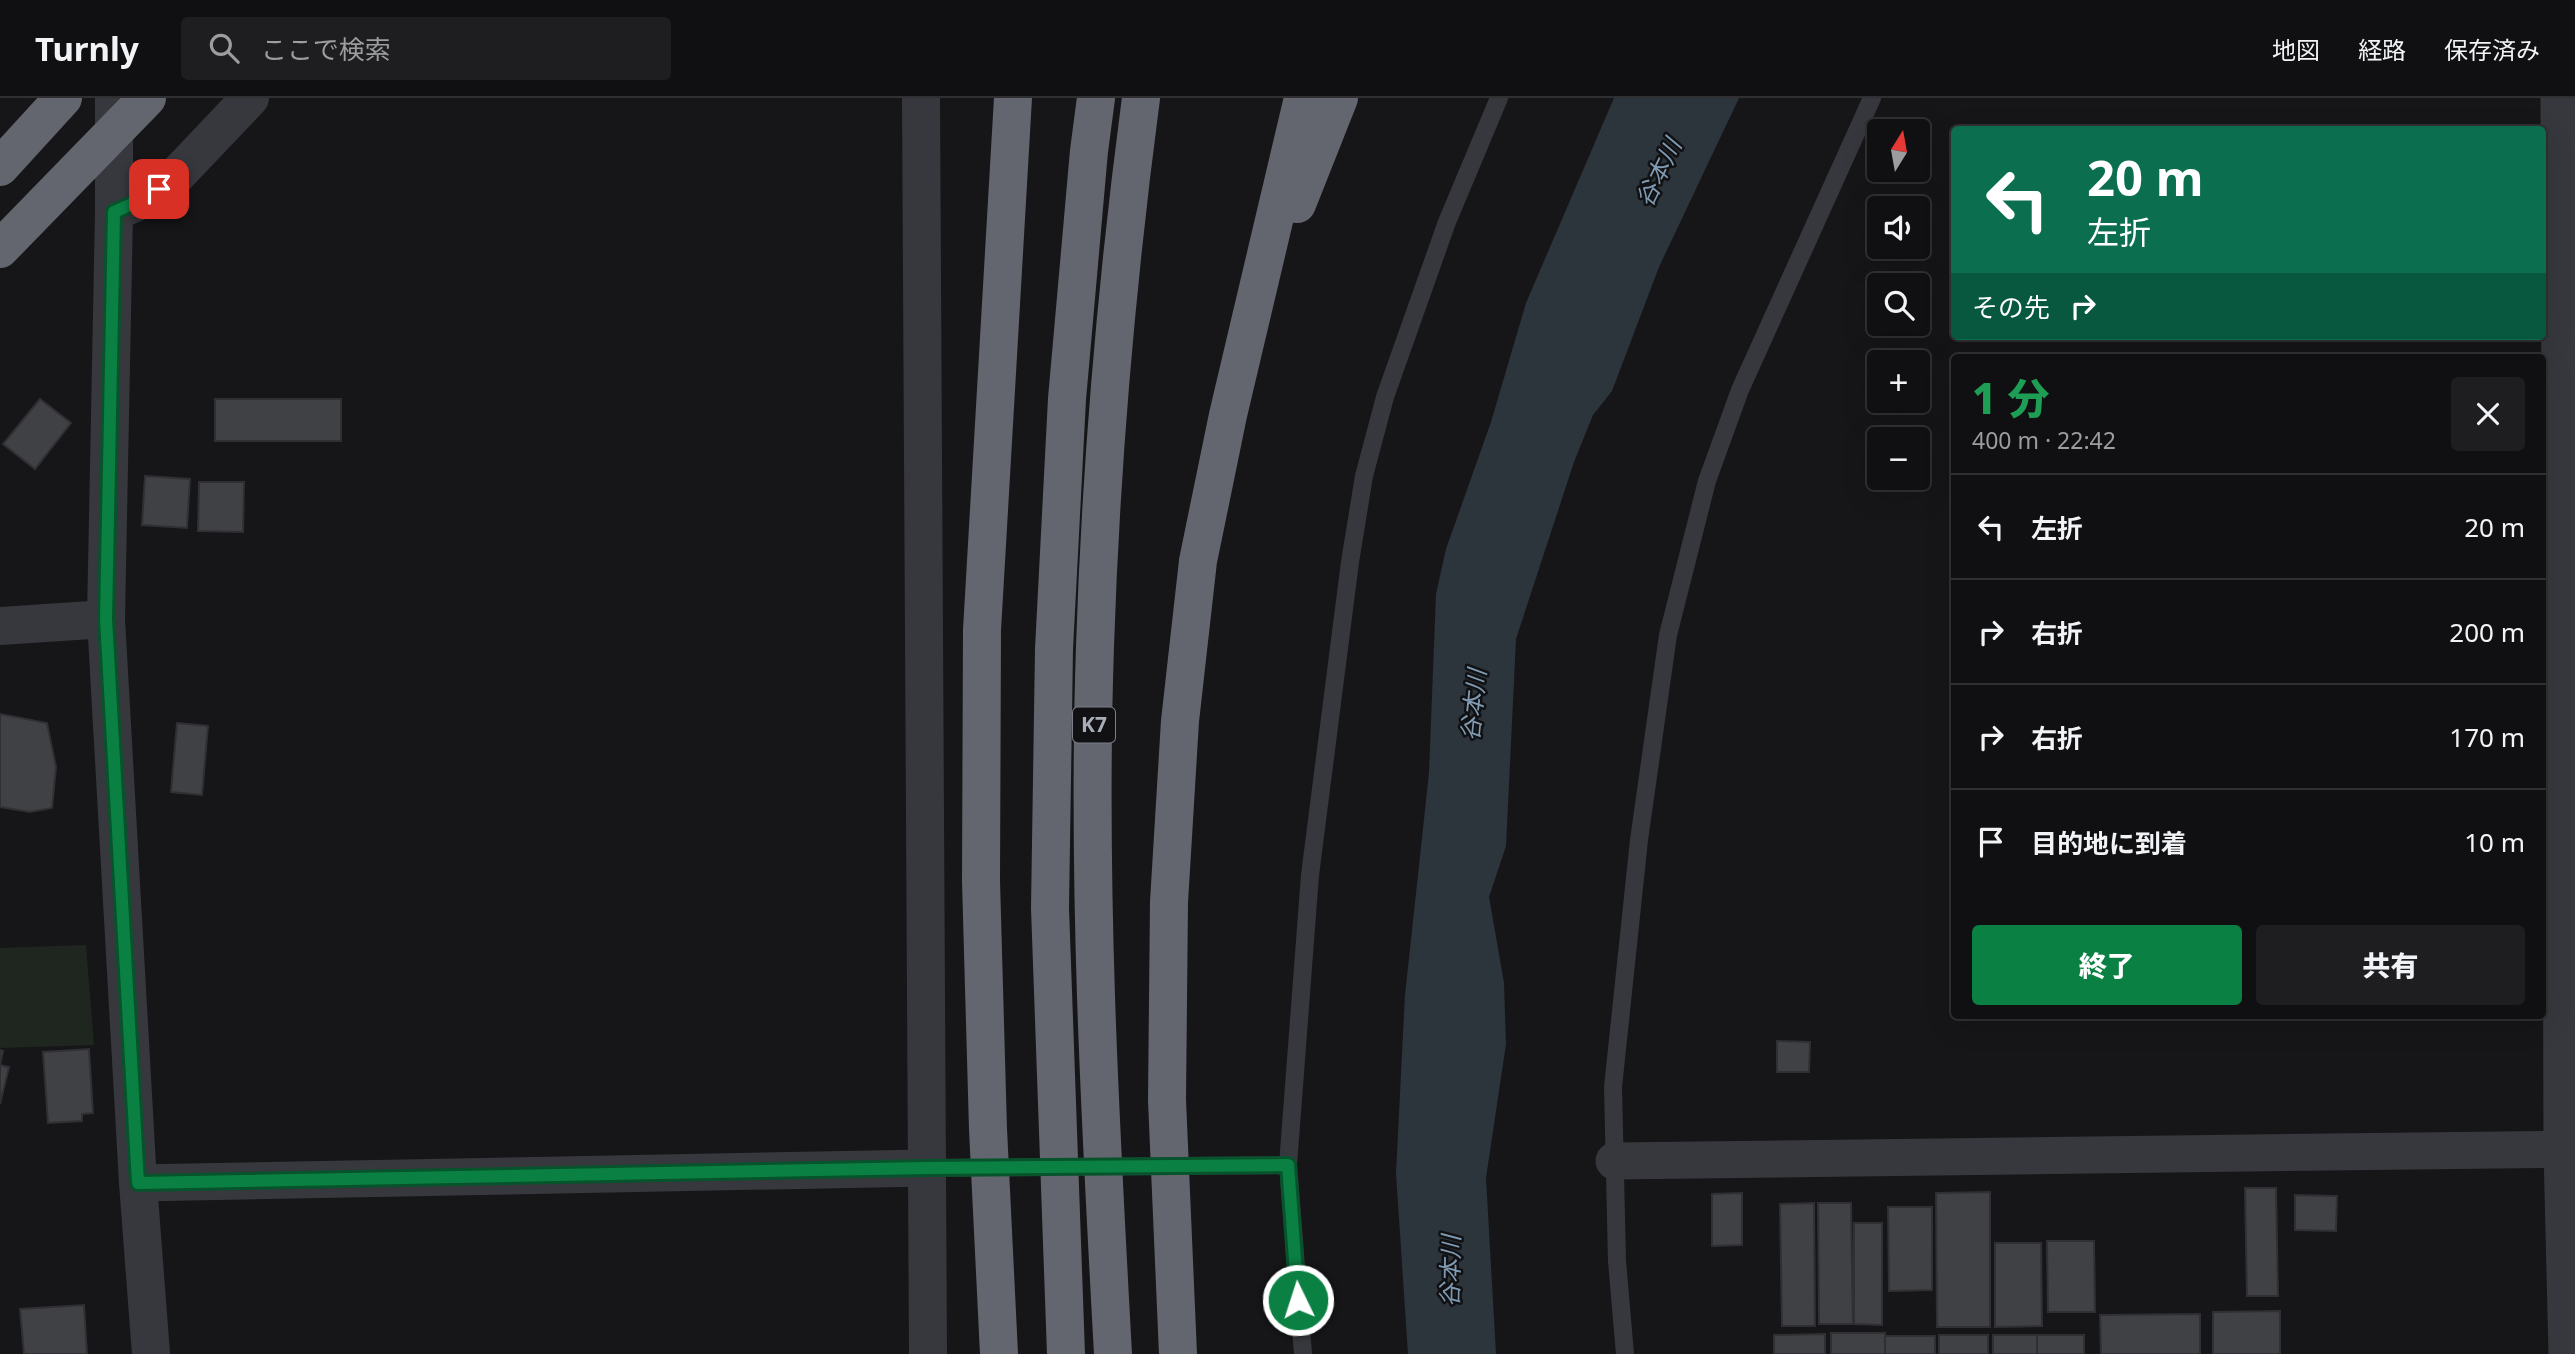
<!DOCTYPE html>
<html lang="ja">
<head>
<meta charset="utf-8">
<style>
  body { margin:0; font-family:"Noto Sans","Noto Sans JP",sans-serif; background:#1e1e20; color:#f1f3f6; height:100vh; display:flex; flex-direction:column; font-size:26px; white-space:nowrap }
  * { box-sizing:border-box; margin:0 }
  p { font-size:23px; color:#9c9d9f }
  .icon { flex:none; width:38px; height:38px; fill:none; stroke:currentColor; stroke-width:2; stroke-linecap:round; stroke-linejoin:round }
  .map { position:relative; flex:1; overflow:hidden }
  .panel { position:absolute; left:1951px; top:256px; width:595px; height:665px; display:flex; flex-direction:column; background:#101012; border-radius:7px; box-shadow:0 7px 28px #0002,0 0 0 2px #303032 }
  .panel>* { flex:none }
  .top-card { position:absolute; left:1951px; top:28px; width:595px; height:214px; border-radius:7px; box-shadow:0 7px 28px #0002,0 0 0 2px #303032; background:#0b6e4f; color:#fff; overflow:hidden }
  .needle { width:46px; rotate:11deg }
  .buttons { position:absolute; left:1867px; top:21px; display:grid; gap:14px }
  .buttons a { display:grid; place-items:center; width:63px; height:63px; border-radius:7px; background:#101012; box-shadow:0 7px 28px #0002,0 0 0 2px #303032; font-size:35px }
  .pin { position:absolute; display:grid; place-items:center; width:60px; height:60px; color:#fff; margin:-30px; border-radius:14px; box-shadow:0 4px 10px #0006 }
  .me { position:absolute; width:77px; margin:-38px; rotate:356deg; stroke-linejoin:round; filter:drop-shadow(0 0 5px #0008) }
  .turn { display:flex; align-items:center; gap:24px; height:147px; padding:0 21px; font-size:32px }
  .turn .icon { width:91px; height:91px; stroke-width:2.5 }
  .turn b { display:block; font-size:49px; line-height:60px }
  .then { display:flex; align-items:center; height:66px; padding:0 21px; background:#0003; gap:14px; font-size:26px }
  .round { display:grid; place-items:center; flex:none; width:74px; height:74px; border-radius:7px; background:#1e1e20 }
  .summary { display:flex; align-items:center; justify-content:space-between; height:119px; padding:0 21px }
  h1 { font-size:42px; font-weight:800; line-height:52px; color:#1e9e55 }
  .primary-button { display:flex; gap:14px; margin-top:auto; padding:14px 21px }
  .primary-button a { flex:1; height:80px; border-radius:7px; background:#0b8043; color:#fff; font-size:28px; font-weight:800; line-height:80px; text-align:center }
  .primary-button a+a { background:#1e1e20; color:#f1f3f6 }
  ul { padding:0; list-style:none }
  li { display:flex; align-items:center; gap:21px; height:105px; padding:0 21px; border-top:2px solid #303032 }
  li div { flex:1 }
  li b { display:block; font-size:26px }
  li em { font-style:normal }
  header { display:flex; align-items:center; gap:42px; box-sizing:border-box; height:98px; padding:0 35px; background:#101012; border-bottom:2px solid #303032 }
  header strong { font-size:33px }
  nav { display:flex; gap:38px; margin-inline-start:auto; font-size:24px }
  .search { width:490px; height:63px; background:#1e1e20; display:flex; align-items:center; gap:18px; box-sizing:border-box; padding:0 24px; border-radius:7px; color:#9c9d9f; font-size:26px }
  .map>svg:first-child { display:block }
  .green { fill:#1e261f }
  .water { fill:#2c353c }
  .building { fill:#404145; stroke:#303034; stroke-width:2 }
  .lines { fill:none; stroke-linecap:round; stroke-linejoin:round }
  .service { stroke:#37383d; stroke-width:18 }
  .minor { stroke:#37383d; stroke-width:37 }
  .tertiary { stroke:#37383d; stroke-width:38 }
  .motorway { stroke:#63666e; stroke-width:38 }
  .route-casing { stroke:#07532c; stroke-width:18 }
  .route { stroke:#0b8043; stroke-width:12 }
  .labels { text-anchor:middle; stroke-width:5; stroke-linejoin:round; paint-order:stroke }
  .shield { fill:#111113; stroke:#7b7e86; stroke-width:2 }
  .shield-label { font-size:21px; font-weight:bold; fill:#a8adb8 }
  .water-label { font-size:24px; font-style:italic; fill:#7f9bb3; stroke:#111113 }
</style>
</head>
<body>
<header>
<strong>Turnly</strong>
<div class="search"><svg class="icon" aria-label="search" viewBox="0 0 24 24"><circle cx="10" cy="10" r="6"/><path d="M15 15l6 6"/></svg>ここで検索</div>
<nav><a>地図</a><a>経路</a><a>保存済み</a></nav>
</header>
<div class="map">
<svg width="2575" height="1256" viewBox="0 0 2575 1256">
  <rect width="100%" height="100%" fill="#161618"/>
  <path class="green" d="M86,847l8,100 -94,3v-100z"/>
  <path class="water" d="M1614,0h125l-80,169 -47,124 -19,24 -19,47 -58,177 -10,207 -17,51 15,86 2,61 -20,134 10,176h-88l-12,-181 9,-178 24,-222 7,-179 10,-45 45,-127 35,-119z"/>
  <g class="building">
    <path d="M40,301l31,24 -36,46 -32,-25z"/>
    <rect x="215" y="301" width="126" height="42"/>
    <path d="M145,378l45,3 -3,49 -45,-3z"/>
    <path d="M199,384h45l-1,50 -45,-1z"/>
    <path d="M0,616l47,9 9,44 -4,41 -22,4 -30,-5z"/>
    <path d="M177,625l31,3 -6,69 -31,-3z"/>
    <path d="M1777,943l33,1 -1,30h-32z"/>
    <path d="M89,951l4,64 -11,1v7l-34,2 -5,-71z"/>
    <path d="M0,952l3,1 -3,14 9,2 -9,37z"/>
    <path d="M2245,1090h31l2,108h-31z"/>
    <path d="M1990,1094v135h-53l-1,-134z"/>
    <path d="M1742,1095v52l-30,1v-52z"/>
    <path d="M2295,1097l42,1 -1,35 -41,-1z"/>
    <path d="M1814,1105l1,123h-33l-2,-122z"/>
    <path d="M1818,1105h33l2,121h-34z"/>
    <path d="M1888,1109h44v83l-43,1z"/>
    <path d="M1854,1125h28v102l-28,-1z"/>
    <path d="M2047,1143h47l1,71h-47z"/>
    <path d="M1995,1145h46l1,83 -47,1z"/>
    <path d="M84,1207l3,49h-63l-4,-45z"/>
    <path d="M2280,1213v43h-67v-42z"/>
    <path d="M2200,1216v40h-99l-1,-39z"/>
    <rect x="1831" y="1235" width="54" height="21"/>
    <path d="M1825,1236v20h-51v-19z"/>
    <rect x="1939" y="1237" width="49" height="19"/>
    <rect x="1993" y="1237" width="44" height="19"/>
    <rect x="2037" y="1237" width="47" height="19"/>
    <rect x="1885" y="1238" width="50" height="18"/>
  </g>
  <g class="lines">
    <g class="service">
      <path d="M926,1070l362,-3"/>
      <path d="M1303,1256l-15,-189 22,-290 40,-313 14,-86 21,-79 62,-175 52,-124"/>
      <path d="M1625,1256l-8,-93 -4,-174 26,-247 29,-205 39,-154 33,-91 132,-292"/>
    </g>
    <g class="minor">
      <path d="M2559,0l3,1051 5,205"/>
      <path d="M1614,1063l961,-12"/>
      <path d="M138,1085l788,-15"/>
    </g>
    <g class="tertiary">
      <path d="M114,0v114l-8,407 32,564 13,171"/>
      <path d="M921,0l7,1256"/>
      <path d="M114,114l32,-14 27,-19 77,-81"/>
      <path d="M0,528l106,-7"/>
    </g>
    <g class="motorway">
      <path d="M0,69l63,-69"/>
      <path d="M1297,106l42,-106"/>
      <path d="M0,151l147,-151"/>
      <path d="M999,1256l-11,-225 -7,-248 1,-251 31,-532"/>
      <path d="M1066,1256l-16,-446 4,-259 13,-250 22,-248 7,-53"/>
      <path d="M1113,1256c-13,-236 -26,-472 -18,-708 6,-183 22,-367 46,-548"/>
      <path d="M1178,1256l-11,-254 2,-198 11,-181 18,-160 30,-146 75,-317"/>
    </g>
  </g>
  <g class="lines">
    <defs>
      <path id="route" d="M159,91l-13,9 -32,14 -8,407 32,564 788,-15 362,-3 10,135"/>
    </defs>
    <use href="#route" class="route-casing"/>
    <use href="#route" class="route"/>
  </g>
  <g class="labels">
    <rect class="shield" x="1073" y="609.5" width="42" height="35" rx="5"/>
    <g class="shield-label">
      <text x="1094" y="634">K7</text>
    </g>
    <g class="water-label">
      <text transform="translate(1659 75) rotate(-64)" y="8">谷本川</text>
      <text transform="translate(1474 607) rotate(-84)" y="8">谷本川</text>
      <text transform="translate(1451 1173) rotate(-89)" y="8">谷本川</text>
    </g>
  </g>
</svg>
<div class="buttons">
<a><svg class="needle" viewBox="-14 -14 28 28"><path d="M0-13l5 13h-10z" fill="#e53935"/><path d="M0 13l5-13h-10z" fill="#9c9d9f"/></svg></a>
<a><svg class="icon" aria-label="sound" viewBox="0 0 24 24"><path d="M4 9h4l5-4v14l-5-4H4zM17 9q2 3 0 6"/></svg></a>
<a><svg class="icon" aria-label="search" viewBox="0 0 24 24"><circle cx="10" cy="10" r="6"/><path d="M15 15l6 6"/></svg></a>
<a>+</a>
<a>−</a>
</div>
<div class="pin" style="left:159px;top:91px;background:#d93025"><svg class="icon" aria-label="arrive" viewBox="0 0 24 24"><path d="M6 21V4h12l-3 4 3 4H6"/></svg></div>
<svg class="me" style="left:1298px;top:1202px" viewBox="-20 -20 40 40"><circle r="17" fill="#0b8043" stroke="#fff" stroke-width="3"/><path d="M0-11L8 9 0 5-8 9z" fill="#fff"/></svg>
<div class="top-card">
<div class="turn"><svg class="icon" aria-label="left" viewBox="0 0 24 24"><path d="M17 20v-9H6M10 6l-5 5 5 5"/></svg><div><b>20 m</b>左折</div></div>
<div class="then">その先<svg class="icon" aria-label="right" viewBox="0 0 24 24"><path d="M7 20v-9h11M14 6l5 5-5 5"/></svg></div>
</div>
<section class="panel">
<div class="summary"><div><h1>1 分</h1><p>400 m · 22:42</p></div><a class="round"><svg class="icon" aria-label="close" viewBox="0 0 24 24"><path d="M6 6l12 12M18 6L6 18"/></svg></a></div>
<ul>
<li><svg class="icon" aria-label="left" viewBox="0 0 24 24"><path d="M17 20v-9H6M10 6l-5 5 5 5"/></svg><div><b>左折</b></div><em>20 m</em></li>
<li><svg class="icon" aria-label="right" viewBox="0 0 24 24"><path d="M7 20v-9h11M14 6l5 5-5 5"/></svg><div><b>右折</b></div><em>200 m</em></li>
<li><svg class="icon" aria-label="right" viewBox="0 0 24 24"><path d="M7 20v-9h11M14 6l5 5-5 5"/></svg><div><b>右折</b></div><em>170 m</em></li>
<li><svg class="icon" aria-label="arrive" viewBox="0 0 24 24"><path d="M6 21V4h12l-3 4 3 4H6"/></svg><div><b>目的地に到着</b></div><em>10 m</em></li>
</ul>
<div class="primary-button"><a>終了</a><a>共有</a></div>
</section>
</div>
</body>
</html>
